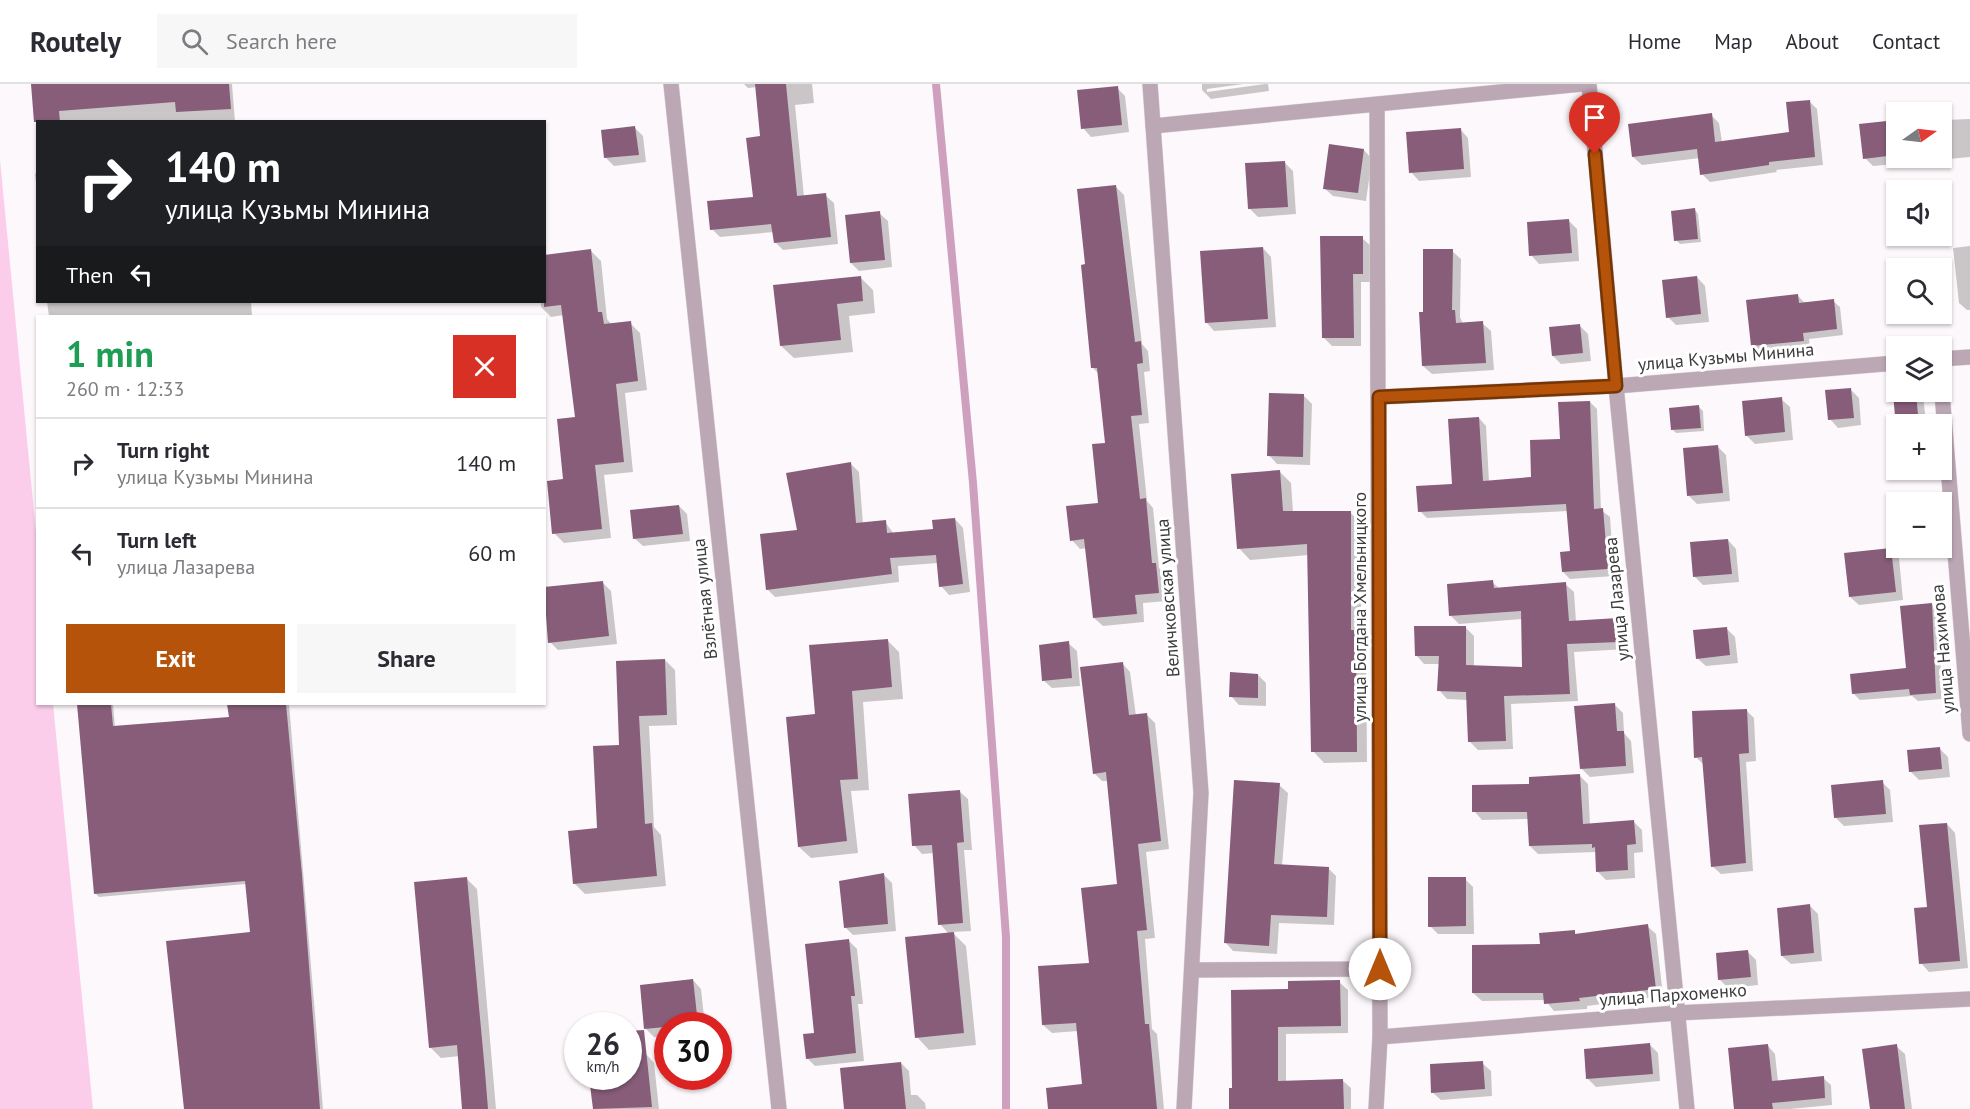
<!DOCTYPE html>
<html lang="en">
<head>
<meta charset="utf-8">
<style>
  body { margin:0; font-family:"PT Sans",sans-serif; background:#f7f7f7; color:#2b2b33; height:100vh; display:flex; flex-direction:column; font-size:22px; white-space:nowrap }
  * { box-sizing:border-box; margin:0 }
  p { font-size:20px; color:#7c7c81 }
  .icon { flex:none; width:33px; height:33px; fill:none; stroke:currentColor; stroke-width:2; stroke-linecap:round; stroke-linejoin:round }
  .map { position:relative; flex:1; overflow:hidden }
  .details { position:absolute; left:36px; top:231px; width:510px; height:390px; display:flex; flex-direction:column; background:#fff; border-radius:0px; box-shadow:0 2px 4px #0004 }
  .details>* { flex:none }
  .hud { position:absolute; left:36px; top:36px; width:510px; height:183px; border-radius:0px; box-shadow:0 2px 4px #0004; background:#202124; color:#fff; overflow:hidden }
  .needle { width:39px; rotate:76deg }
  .fabs { position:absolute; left:1886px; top:18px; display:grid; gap:12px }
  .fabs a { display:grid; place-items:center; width:66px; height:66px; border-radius:0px; background:#fff; box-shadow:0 2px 4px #0004; font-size:30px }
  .speed { position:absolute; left:564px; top:928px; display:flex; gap:12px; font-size:30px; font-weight:700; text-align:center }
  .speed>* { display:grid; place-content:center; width:78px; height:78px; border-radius:50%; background:#fff; box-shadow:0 2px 4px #0004; line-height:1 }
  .speed small { font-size:15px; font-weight:400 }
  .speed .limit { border:9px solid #d22; background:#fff; color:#111 }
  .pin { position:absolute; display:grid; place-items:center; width:51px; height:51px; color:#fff; margin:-62px -26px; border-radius:50% 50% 50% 0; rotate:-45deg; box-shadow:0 0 6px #0007 }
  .pin .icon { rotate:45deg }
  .me { position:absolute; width:66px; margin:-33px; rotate:0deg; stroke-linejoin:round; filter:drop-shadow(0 0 4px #0008) }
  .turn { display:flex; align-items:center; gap:21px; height:126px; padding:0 30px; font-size:27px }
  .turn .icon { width:78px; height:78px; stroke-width:2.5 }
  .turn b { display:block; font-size:42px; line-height:51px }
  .then { display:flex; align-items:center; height:57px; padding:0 30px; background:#0003; gap:12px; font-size:22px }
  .round { display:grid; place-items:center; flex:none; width:63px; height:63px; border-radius:0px; background:#f7f7f7 }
  .overview { display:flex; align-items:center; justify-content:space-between; height:102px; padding:0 30px }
  h1 { font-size:36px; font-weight:600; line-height:45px; color:#1e9e55 }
  .action { display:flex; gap:12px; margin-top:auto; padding:12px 30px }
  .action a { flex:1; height:69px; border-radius:0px; background:#b45309; color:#fff; font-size:24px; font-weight:600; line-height:69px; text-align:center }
  .action a+a { background:#f7f7f7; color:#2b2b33 }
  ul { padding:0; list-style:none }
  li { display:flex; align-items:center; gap:18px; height:90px; padding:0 30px; border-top:2px solid #e1e1e2 }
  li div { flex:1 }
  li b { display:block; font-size:22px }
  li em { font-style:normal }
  header { display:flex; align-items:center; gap:36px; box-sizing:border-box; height:84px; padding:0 30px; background:#fff; border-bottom:2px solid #e1e1e2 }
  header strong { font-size:28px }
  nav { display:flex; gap:33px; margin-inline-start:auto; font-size:21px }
  .search { width:420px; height:54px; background:#f7f7f7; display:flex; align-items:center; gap:15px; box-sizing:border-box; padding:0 21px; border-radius:0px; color:#7c7c81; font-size:22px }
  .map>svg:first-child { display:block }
  .green { fill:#fbcdeb }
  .shadow { fill:#0003 }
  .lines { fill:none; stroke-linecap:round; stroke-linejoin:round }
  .stream { stroke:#cea0be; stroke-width:8 }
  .building { fill:#875d79 }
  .street-casing { stroke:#dad6d9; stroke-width:16 }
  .street { stroke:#bca7b5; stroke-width:15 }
  .route-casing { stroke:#753606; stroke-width:15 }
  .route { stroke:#b45309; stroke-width:10 }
  .labels { text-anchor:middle; stroke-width:6; stroke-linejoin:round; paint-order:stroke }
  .street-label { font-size:18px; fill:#3d3b3c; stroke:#fff }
</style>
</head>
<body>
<header>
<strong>Routely</strong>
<div class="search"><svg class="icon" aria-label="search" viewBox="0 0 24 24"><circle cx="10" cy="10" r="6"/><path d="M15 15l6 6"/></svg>Search here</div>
<nav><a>Home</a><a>Map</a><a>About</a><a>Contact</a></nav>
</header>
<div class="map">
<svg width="1970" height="1025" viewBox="0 0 1970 1025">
  <rect width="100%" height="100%" fill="#fdf8fb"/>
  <path class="green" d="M0,76l37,383 1,161h15l40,405h-93z"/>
  <g class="shadow">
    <path d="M33,0h199l3,38h-197v3z"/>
    <path d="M744,0h68l2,19 -19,2 9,92 21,-2 9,8 4,41 -55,6 -8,-8 -1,-10 -54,5 -8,-8 42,-31 8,-60 -5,-51 -9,1z"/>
    <path d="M1202,0h41l-36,5v3l58,-8h3l1,7 -58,8 -9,-9z"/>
    <path d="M1117,4l8,8 4,36 -38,5 -8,-9z"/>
    <path d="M1809,17l8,8 6,56 -47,5 1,2 -67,10 -8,-8 -2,-16 -58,7 -9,-8 78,-42 8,8 3,19 69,-9z"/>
    <path d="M1941,33l3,3 26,-1v38l-97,9 -8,-8 31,-37v37h45z"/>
    <path d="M635,44l8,8 3,26 -32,4 -8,-8z"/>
    <path d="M1460,45l8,9 3,39 -52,4 -8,-9z"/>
    <path d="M1364,66l8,9 -6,42 -33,-5 -9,-8z"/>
    <path d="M1285,79l8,8 3,43 -38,3 -9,-9z"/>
    <path d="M38,89v24l-3,-23z"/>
    <path d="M1115,102l9,9 18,149 6,7 2,20 -6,1 5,51 -10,1 8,77 6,7 6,60 5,5 3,28 -24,2 1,19 -41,4 -9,-8 -7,-70 -7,1 -8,-9 28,-36 6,-60 -7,-70 -6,-6 -6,-103z"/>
    <path d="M1695,126l3,4 3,28 -21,2 -4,-4z"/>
    <path d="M879,129l9,8 4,46 -33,4 -8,-8z"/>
    <path d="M1569,137l8,8 2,32 -40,3 -8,-9z"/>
    <path d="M1362,154l9,8v36h-10v64h-29l-8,-8z"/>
    <path d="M1970,162v64h-3l-8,-7 -6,-55z"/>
    <path d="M1263,164l8,9 5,70 -62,4 -8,-9z"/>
    <path d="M591,167l10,10 6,58 5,6 18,-2 10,10 7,57 -22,3 8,79 -29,3 7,63 -47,5 -10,-10 22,-115 -12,-103 -13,2 -10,-10v-5h3z"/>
    <path d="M1452,167l9,8 -1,58 3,7 19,-1 9,8 3,39 -62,4 -9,-8 1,-53z"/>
    <path d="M860,193l13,13 2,23 -26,3 4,36 -59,6 -13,-12z"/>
    <path d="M1697,193l8,9 4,36 -33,3 -8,-8z"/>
    <path d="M1798,212l6,6 29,-1 7,6 3,28 -34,4 1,8 -51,5 -6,-6z"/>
    <path d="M47,218h204l1,14h-203z"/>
    <path d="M1580,242l8,8 3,27 -30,3 -8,-8z"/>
    <path d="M1894,304l2,4h24l3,3 3,28 -21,1 -8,-8z"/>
    <path d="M1850,305l9,9 2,27 -23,3 -8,-9z"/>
    <path d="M1304,312l8,8 -2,61 -33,-1 -8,-9z"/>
    <path d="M1781,315l9,8 3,33 -38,4 -9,-9z"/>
    <path d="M1590,318l7,7 4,101 9,7 4,59 -44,3 -7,-7 9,-20 -4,-41 -141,7 -7,-7 33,-26 26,-67 7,8 3,56 44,-4z"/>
    <path d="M1699,323l4,4 1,20 -28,2 -3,-3z"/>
    <path d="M1718,363l8,8 4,46 -33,3 -8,-8z"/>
    <path d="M851,380l8,8 4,52 22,-2 9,12 41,-3 20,-12 8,9 7,64 -21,3 -8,-9 -3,-23 -40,3 1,16 -124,15 -8,-8 32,-57z"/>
    <path d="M1279,387l12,12 2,29h57l11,12v114l5,5 1,119 -43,1 -11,-12 -4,-196 -59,5 -11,-12z"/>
    <path d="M679,422l8,8 3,27 -47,5 -9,-8z"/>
    <path d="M1728,456l8,9 3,33 -36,3 -8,-8z"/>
    <path d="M1890,466l9,8 4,42 -44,5 -9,-8z"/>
    <path d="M1492,498l8,7 65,-5 9,8 2,30 42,-2 8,8 1,21 -53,3 4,49 -67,3 2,45 -35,1 -8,-8 -2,-42 -21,-1 -8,-9 1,-26h-16l-8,-9 50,-27 8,8v31l49,2 -1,-50 -63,5 -8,-8z"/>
    <path d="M603,499l8,8 6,53 -59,6 -8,-8z"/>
    <path d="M1931,520l7,7 4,88 -24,2 -6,-5 -52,4 -7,-7 54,-23z"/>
    <path d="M1727,545l8,8 3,26 -32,3 -9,-8z"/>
    <path d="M887,556l12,12 4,47 -40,3 6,88 -18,1 7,62 -47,5 -12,-11 17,-131z"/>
    <path d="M1068,559l9,8 3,35 -28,2 -9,-8z"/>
    <path d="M665,576l10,10 2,55 -28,1 5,101 7,8 5,51 -81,8 -11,-11 25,-53 22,-84z"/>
    <path d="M1122,579l8,9 6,44 11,-1 8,8 14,126 -23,3 9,86 -10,1 7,90 5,5 7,75h-84l3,-24 -5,-54 -26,2 -9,-8 48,-61 28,-79 -11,-104h-6l-8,-8z"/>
    <path d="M1258,591l8,8v23l-27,-1 -8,-9z"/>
    <path d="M78,620h35l2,23 115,-9 -1,-14h60l34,405h-138l67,-176 -6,-49 -147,13 -3,-3z"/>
    <path d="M1615,621l8,8 1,20 7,8 3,32 -44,4 -9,-9z"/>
    <path d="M1746,626l8,8 2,43 -10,1 7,109 -32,3 -9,-8 -8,-101 -8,-8z"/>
    <path d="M1939,664l9,9 2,20 -31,3 -9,-9z"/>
    <path d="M1580,692l8,8 2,41 44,-3 8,8 1,22 -9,1 1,25 -29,2 -8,-8 -1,-20 -59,2 -8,-8 -1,-27 -47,1 -8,-9 57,-26z"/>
    <path d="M1882,698l8,8 3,32 -49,4 -8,-8z"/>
    <path d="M1279,701l9,8 -6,73 46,2 8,8 -2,49 -55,-2 -2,31 -44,-3 -8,-9z"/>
    <path d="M959,707l9,8 4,51h-8l7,81 -19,1 14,14 10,99 -47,5 -12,-13 32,-103 -9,-10 -6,-71 -12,1 -8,-9z"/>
    <path d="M1947,740l8,9 13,135 -39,4 -8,-9 7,-55z"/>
    <path d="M884,791l8,8 4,48 -43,4 -8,-8z"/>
    <path d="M466,794l11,11 19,220h-33l-3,-53 -19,2 -11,-11z"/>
    <path d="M1465,795l8,8 1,47h-36l-8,-8z"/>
    <path d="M1810,822l8,8 4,47 -31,3 -9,-8z"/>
    <path d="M1647,842l9,8 7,62 -76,10v3l-33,2 -9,-11 -63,1 -9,-8 69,-47 32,-14 3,3z"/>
    <path d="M849,857l8,8 6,55h-5l6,57 -49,5 -8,-8z"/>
    <path d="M1748,868l8,8 2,25 -30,3 -9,-9z"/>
    <path d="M693,896l8,9 4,37h-37v10l-14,1 -8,-8z"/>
    <path d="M1339,898l9,8v43l-62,1v48l56,-2 9,8v21h-120l3,-20 56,-98z"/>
    <path d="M1650,961l8,8 2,28 -64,6 -8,-8z"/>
    <path d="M1768,962l7,8 3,28 45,-4 8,7 1,20 -42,4h-56l-5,-60z"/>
    <path d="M1896,962l9,8 7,55h-41z"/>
    <path d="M646,970l8,9 5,46h-65l-3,-32h37z"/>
    <path d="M901,979l8,8 2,24h6l8,8 1,6h-80z"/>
    <path d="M1482,979l9,8 1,25 -51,4 -9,-8z"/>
  </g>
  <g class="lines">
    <path class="stream" d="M936,0l37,399 33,454v172"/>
  </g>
  <g class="building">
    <path d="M31,0h198l2,25 -55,3 -1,-10 -116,9 1,11h-26z"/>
    <path d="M755,0h31l11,112 29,-3 5,44 -57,6 -3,-19 -61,6 -3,-29 46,-4 -7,-59 14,-2z"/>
    <path d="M1118,2l4,39 -41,4 -4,-39z"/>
    <path d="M1810,16l5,57 -46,5v3l-69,10 -3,-26 -65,8 -4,-33 84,-11 3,29 74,-10 -3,-30z"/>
    <path d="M1896,36v35l-33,4 -4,-35z"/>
    <path d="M635,42l4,29 -35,3 -3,-28z"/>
    <path d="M1461,44l3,41 -55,4 -3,-41z"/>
    <path d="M1329,60l35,5 -6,44 -35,-4z"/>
    <path d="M1285,77l3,46 -40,2 -3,-46z"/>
    <path d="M1116,101l19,157 6,-1 2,22 -6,1 5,51 -11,1 9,83 6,-1 6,65h4l3,30 -24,2 2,19 -44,4 -9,-79 -14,2 -4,-35 32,-3 -6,-59 13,-1 -8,-75h-6l-10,-103 4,-1 -8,-75z"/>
    <path d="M1695,124l3,31 -24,2 -3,-30z"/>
    <path d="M880,127l5,49 -35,3 -5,-48z"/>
    <path d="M1569,135l3,34 -43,3 -2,-34z"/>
    <path d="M1320,152h43v38h-10l1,64h-32z"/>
    <path d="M1263,163l5,72 -63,4 -5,-72z"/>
    <path d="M591,165l7,63h4l2,12 27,-3 7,60 -22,3 8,78 -29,3 7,64 -50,5 -5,-53 16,-2 -6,-60 18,-2 -14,-112 -17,2v-52z"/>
    <path d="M1423,165h30l-1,61h3l1,13 27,-2 3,42 -64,3 -3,-54h4z"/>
    <path d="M861,192l2,25 -26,3 4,36 -61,6 -7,-61z"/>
    <path d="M1697,192l4,38 -35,4 -4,-38z"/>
    <path d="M1798,210l1,9 35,-4 3,30 -34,4 1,8 -53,5 -5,-46z"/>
    <path d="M1580,240l3,29 -31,3 -3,-29z"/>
    <path d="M1851,304l3,30 -26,2 -3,-30z"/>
    <path d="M1893,308h23l2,23 -23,2z"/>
    <path d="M1269,309l35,1 -1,63 -36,-1z"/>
    <path d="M1782,313l3,35 -40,4 -3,-35z"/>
    <path d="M1590,317l4,108 9,-1 5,61 -46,3 -2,-20 10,-1 -4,-47 -148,8 -2,-26 36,-2 -4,-65 31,-2 4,64 48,-4 -1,-37 30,-1 -2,-37z"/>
    <path d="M1699,321l2,23 -30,2 -2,-22z"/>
    <path d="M1718,361l5,48 -36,3 -4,-48z"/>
    <path d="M851,378l5,61 30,-3 1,13 46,-4 -1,-9 23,-2 8,66 -24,3 -3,-32 -46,3 2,16 -126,16 -6,-56 37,-4 -11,-57z"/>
    <path d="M1280,386l3,41h68v119h5l1,122h-46l-4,-208 -70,5 -6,-75z"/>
    <path d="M679,421l4,29 -50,5 -3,-29z"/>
    <path d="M1728,455l4,35 -39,3 -3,-35z"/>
    <path d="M1891,464l5,44 -47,5 -5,-44z"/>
    <path d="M1493,496l1,8 72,-6 3,39 49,-3 1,24 -52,2 3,50 -66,2 2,45 -38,1 -2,-50 -29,-1 2,-35h-24l-1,-30h52v39l56,2 -1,-56 -72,5 -2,-32z"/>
    <path d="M603,497l6,55 -61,7 -4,-56z"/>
    <path d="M1932,519l4,90 -26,2 -1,-6 -57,5 -2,-20 56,-6 -6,-62z"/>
    <path d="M1727,543l3,28 -34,4 -3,-29z"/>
    <path d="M888,555l4,48 -40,4 6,88 -18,1 7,61 -49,6 -12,-130 29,-3 -6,-69z"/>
    <path d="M1069,557l3,37 -30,3 -3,-36z"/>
    <path d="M665,575l2,56 -28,1 6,108 7,-1 5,53 -84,8 -5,-53 29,-3 -4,-82 26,-1 -3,-84z"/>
    <path d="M1123,578l6,53 18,-2 14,128 -23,3 9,86 -10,1 8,93h4l8,85h-109l-2,-21 36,-4 -6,-61 -34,2 -4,-59 51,-3 -8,-75 36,-4 -11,-112 -13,2 -13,-107z"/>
    <path d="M1230,588l28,2v24l-29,-1z"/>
    <path d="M1615,619l2,28h7l2,35 -46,3 -6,-63z"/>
    <path d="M77,620h34l2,22 116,-9 -2,-13h59l16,171 18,234h-136l-18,-168 84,-9 -5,-51 -151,13z"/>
    <path d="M1747,625l2,44 -10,1 7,109 -35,4 -9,-110 -8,1 -2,-47z"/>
    <path d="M1940,663l2,22 -33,3 -2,-22z"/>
    <path d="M1580,690l3,50 51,-4 2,24 -9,1 1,25 -32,2 -1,-25 -3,1v-4l-63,2 -2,-34h-55v-27l57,-1v-7z"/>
    <path d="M1234,696l46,3 -6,81 55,3 -2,50 -56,-2 -2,31 -45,-3z"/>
    <path d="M1883,696l3,34 -52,4 -3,-33z"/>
    <path d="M960,706l4,52 -7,1 6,80 -25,2 -6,-80 -20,1 -4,-52z"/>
    <path d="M1947,739l13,138 -41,3 -5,-56 13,-1 -8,-82z"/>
    <path d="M884,789l4,51 -44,4 -5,-47z"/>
    <path d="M467,793l18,195 3,37h-26l-5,-64 -28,3 -15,-166z"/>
    <path d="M1428,793h38v49l-38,1z"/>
    <path d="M1810,820l4,49 -33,3 -4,-48z"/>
    <path d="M1648,840l8,65 -77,9 1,3 -36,3 -1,-11h-71v-48l68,-1 -1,-11 36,-3v4z"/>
    <path d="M954,848l10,101 -49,5 -10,-101z"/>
    <path d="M849,855l6,57h-4l5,57 -50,6 -3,-25 11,-1 -9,-89z"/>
    <path d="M1748,866l3,27 -33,3 -2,-27z"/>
    <path d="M693,895l5,45 -54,5 -4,-44z"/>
    <path d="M1340,896l1,46 -63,1v54l65,-2 1,30h-115v-21h3l-1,-98 57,-1v-8z"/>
    <path d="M644,946l8,77 -59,2 -4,-32h39v-46z"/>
    <path d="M1650,959l3,31 -67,5 -2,-30z"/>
    <path d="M1768,960l4,37 52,-5 1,22 -53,5 1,6h-39l-6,-61z"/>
    <path d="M1897,960l8,65h-35l-8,-60z"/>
    <path d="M1483,977l2,28 -54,4 -1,-29z"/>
    <path d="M901,978l5,47h-62l-4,-41z"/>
  </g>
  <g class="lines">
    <defs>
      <g id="street">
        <path d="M671,0l108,1025"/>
        <path d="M1150,0l51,709 -17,316"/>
        <path d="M1589,0l27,302 71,723"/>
        <path d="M1153,42l429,-42"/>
        <path d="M1941,275l29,-2"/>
        <path d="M1941,297l29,353"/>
        <path d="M1379,313l237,-11 280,-23"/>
        <path d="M1193,886l187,-1"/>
        <path d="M1380,953l296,-24 294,-14"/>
        <path d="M1376,1025l4,-72 -3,-932"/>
      </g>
    </defs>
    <use href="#street" class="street-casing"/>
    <use href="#street" class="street"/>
  </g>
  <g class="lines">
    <defs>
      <path id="route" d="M1380,885l-1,-572 237,-11 -21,-232"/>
    </defs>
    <use href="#route" class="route-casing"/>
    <use href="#route" class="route"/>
  </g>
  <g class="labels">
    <g class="street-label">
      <text transform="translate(1726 273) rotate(-5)" y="6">улица Кузьмы Минина</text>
      <text transform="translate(1168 514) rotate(-94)" y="6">Величковская улица</text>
      <text transform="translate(705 515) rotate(-96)" y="6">Взлётная улица</text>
      <text transform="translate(1617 515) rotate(-96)" y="6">улица Лазарева</text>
      <text transform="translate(1360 523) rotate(-90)" y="6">улица Богдана Хмельницкого</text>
      <text transform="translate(1943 565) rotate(-95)" y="6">улица Нахимова</text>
      <text transform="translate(1673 911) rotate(-4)" y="6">улица Пархоменко</text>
    </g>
  </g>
</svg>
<div class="fabs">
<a><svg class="needle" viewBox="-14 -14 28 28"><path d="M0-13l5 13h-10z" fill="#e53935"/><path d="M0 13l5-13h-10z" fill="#7c7c81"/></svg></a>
<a><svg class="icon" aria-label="sound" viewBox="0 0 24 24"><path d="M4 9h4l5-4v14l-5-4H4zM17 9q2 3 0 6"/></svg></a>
<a><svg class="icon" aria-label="search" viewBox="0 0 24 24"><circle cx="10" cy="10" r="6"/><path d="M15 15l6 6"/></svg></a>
<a><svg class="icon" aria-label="layers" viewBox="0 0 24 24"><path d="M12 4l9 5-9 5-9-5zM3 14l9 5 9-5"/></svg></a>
<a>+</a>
<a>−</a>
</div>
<div class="speed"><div>26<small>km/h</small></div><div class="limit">30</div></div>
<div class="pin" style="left:1595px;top:70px;background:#d93025"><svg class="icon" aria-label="arrive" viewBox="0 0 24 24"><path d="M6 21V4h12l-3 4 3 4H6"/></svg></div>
<svg class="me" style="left:1380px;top:885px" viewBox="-20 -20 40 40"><circle r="19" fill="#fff"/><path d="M0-13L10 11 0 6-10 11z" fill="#b45309"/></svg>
<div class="hud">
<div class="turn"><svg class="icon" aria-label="right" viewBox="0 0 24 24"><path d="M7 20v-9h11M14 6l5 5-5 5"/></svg><div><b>140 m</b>улица Кузьмы Минина</div></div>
<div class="then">Then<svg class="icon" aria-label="left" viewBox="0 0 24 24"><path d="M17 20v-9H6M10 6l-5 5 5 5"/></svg></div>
</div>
<section class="details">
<div class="overview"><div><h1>1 min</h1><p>260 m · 12:33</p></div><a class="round" style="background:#d93025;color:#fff"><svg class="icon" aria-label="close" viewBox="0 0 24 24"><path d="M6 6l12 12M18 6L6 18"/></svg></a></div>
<ul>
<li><svg class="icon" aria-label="right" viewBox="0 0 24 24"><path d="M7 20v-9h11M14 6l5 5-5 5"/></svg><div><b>Turn right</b><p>улица Кузьмы Минина</p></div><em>140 m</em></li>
<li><svg class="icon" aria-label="left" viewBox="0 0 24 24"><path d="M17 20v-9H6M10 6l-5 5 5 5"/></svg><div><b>Turn left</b><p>улица Лазарева</p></div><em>60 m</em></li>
</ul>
<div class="action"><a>Exit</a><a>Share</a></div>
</section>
</div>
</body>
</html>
